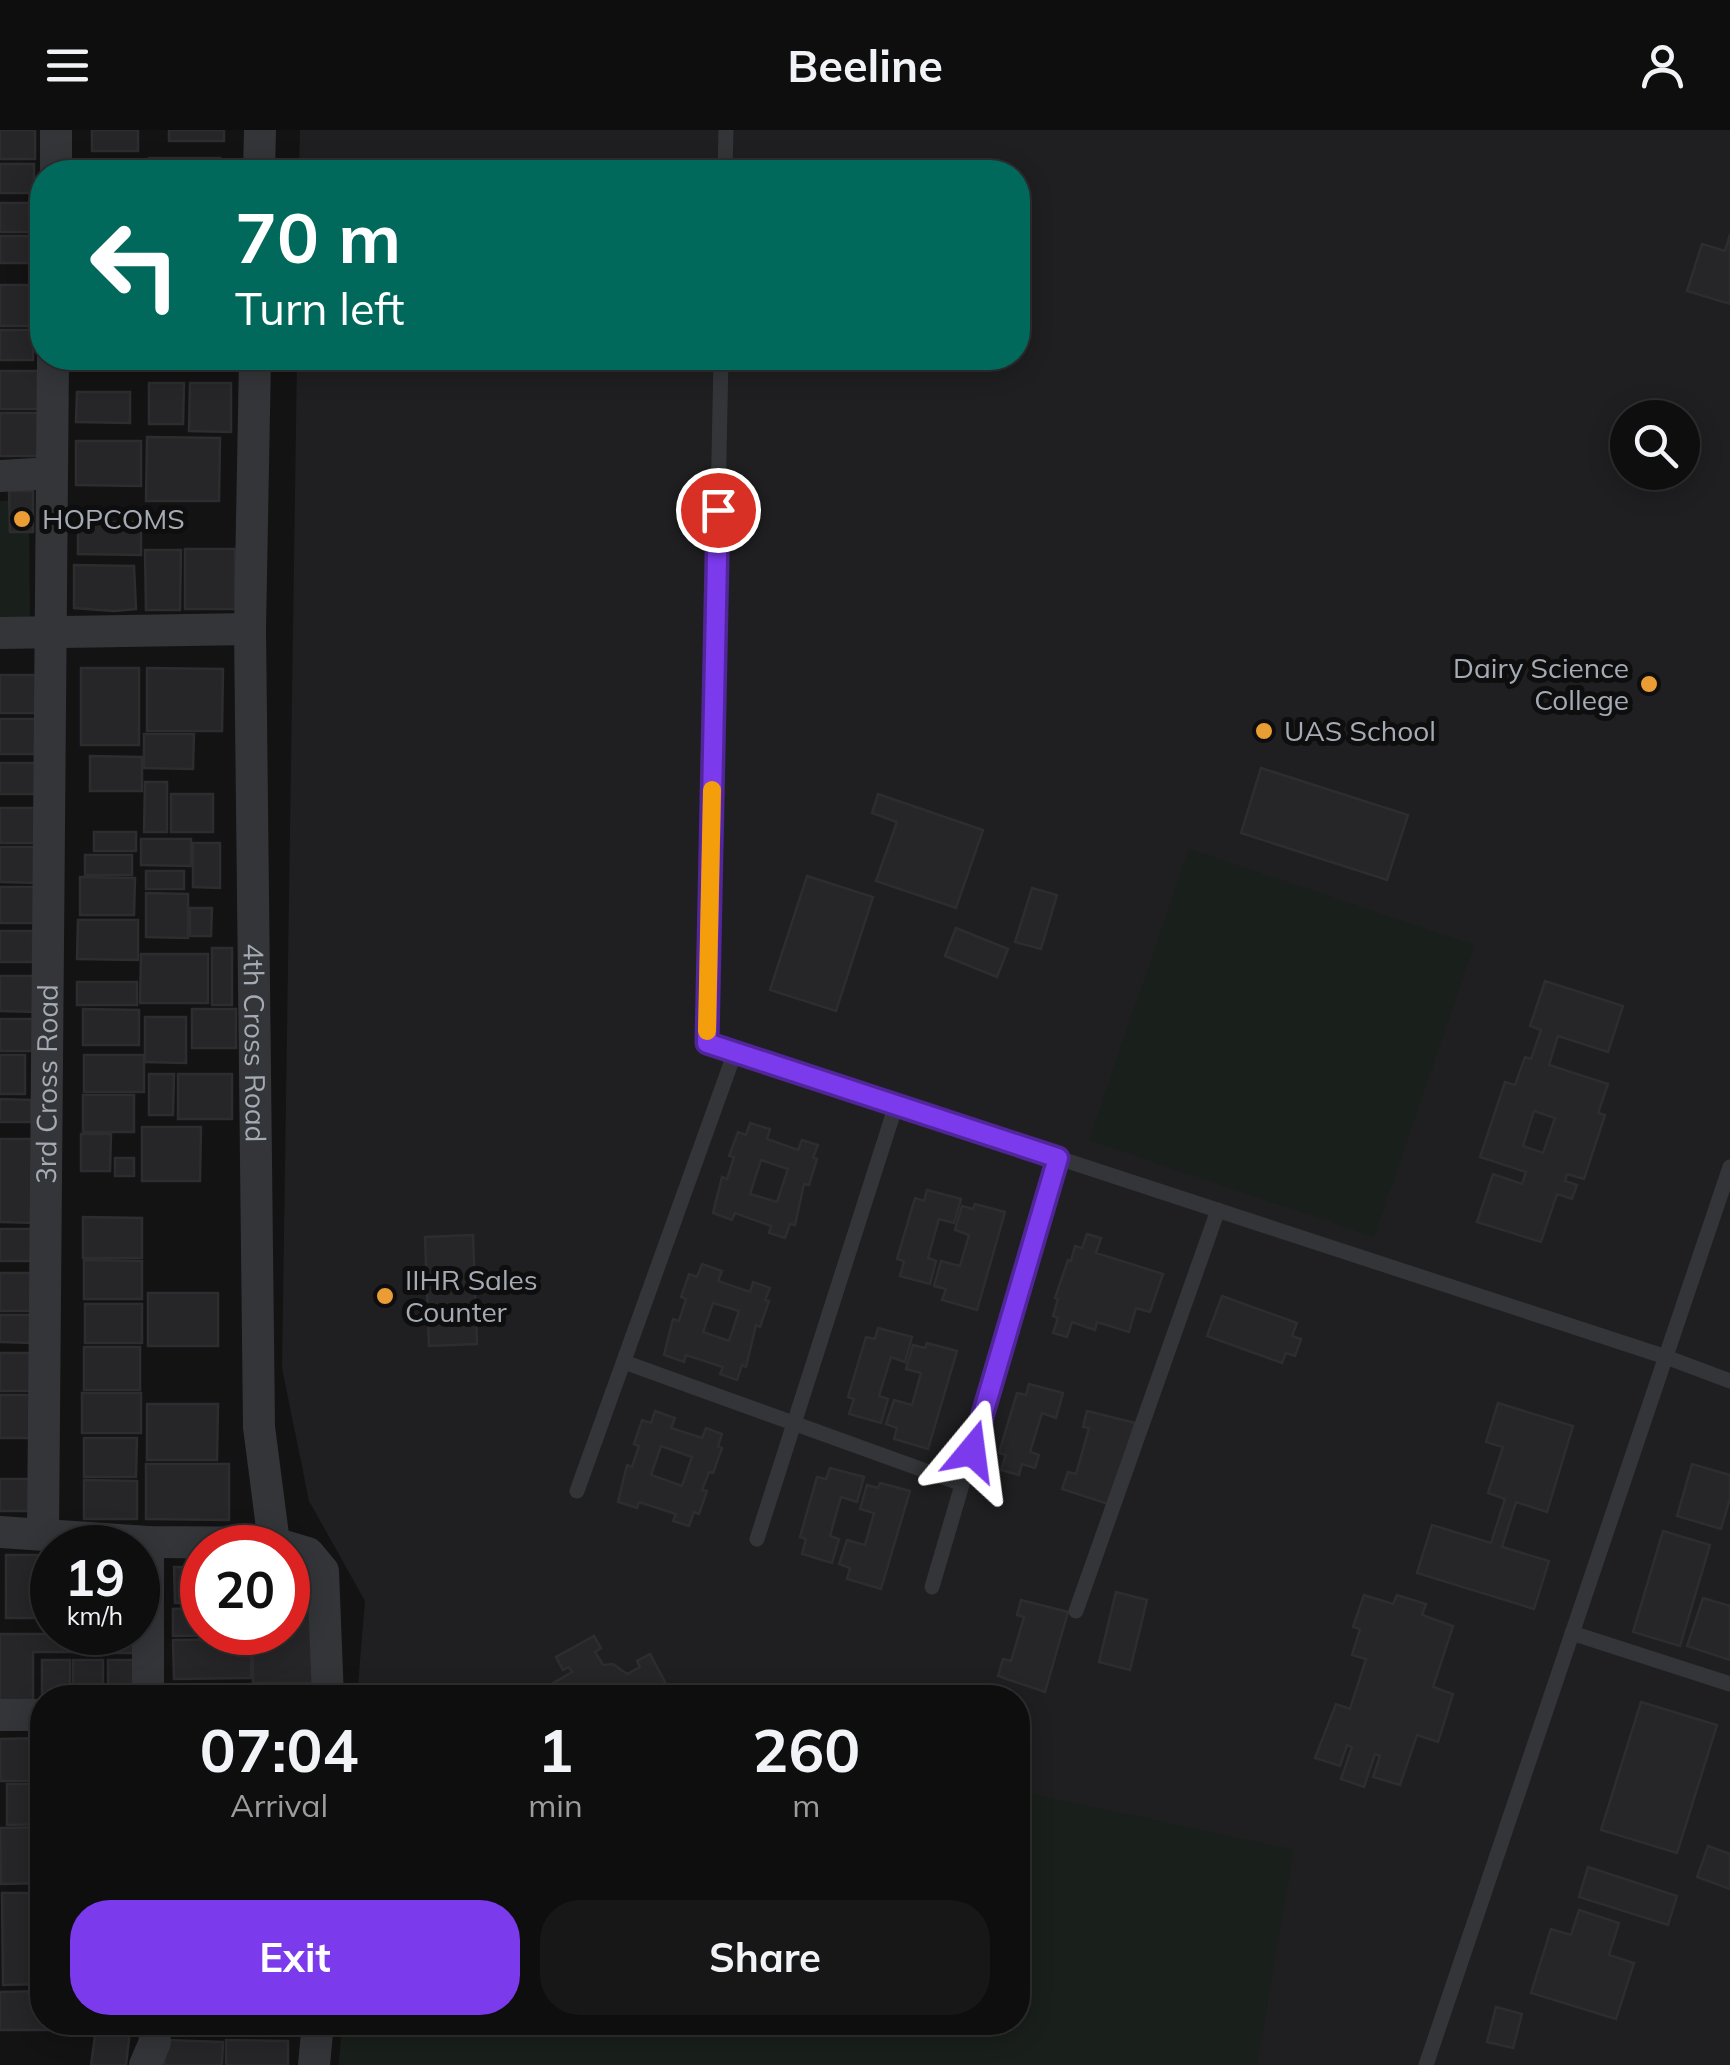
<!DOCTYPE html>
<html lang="en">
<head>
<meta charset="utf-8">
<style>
  body { margin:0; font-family:Mulish,sans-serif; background:#171718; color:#f1f3f6; height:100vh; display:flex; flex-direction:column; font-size:38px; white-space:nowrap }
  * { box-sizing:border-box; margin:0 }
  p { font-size:32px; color:#9b9c9e }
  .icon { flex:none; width:55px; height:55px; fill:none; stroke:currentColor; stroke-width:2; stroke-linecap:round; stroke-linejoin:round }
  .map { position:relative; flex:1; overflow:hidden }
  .details { position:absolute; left:30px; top:1555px; width:1000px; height:350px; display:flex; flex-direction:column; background:#0e0e0f; border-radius:40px; box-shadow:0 5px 25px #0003,0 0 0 2px #2e2e2f }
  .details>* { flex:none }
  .guide { position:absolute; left:30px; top:30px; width:1000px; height:210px; border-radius:40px; box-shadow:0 5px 25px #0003,0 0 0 2px #2e2e2f; background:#00695c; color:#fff; overflow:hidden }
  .buttons { position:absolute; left:1610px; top:270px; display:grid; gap:20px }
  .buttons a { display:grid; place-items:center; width:90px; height:90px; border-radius:50%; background:#0e0e0f; box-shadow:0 5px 25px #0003,0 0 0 2px #2e2e2f; font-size:50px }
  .speed { position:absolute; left:30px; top:1395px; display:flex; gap:20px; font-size:50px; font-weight:700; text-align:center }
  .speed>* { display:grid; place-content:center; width:130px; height:130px; border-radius:50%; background:#0e0e0f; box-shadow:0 5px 25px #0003,0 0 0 2px #2e2e2f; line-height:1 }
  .speed small { font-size:25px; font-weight:400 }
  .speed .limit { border:15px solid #d22; background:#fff; color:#111 }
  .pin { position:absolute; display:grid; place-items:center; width:85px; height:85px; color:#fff; margin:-42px; border:5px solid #fff; border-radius:50%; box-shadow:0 2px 10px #0007 }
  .me { position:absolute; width:110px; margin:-55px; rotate:16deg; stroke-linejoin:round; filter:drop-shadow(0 0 8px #0008) }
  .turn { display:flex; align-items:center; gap:35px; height:210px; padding:0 40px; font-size:45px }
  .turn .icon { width:130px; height:130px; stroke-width:2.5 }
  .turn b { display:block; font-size:70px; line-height:85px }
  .eta { display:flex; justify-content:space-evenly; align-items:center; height:170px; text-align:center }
  .eta b { font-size:60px; font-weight:700; line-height:70px }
  .button { display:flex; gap:20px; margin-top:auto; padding:20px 40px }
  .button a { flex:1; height:115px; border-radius:40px; background:#7c3aed; color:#fff; font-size:40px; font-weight:700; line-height:115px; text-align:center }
  .button a+a { background:#171718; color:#f1f3f6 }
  header { display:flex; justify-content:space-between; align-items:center; height:130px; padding:0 40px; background:#0e0e0f; font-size:45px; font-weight:700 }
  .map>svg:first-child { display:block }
  .built { fill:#1f1f21; fill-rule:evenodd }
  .green { fill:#191f1a }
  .building { fill:#262628; stroke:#2d2d30; stroke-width:2.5; fill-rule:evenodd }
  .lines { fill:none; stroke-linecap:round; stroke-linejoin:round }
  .service { stroke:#343539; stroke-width:15 }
  .minor { stroke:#343539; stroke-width:32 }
  .route-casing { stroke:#51269a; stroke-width:25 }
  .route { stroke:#7c3aed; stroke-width:18 }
  .slow { stroke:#f59e0b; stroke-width:18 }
  .poi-dot { fill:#ea9d35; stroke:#0e0e0f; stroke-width:4 }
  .labels { text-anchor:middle; stroke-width:10; stroke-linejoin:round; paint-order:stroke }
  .poi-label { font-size:28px; fill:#a5abb4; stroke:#0e0e0f; text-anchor:start }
  .street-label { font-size:28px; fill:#a5abb4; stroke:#0e0e0f }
</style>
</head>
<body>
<header><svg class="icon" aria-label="menu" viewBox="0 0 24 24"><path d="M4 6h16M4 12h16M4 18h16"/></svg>Beeline<svg class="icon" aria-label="person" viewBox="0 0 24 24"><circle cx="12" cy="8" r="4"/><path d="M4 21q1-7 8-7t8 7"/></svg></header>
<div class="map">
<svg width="1730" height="1935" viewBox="0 0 1730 1935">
  <rect width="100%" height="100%" fill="#131314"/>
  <path class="built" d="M300,0h1430v1935h-1391l3,-42 676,-1v-324l-661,-1 8,-96 -56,-100 -27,-133 15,-1010h721v-186h-719zM1628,288h54v54h-54z"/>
  <g class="green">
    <path d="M29,370l1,119h-30v-118z"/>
    <path d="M1189,719l285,96 -100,292 -285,-97z"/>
    <path d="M1018,1661l276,59 -37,215h-918l3,-42 676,-1z"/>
  </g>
  <g class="building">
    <rect x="0" y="0" width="35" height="29"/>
    <rect x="92" y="0" width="46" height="21"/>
    <rect x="169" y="0" width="55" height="11"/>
    <rect x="149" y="28" width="71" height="14"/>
    <rect x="78" y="31" width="61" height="11"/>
    <rect x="0" y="34" width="34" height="29"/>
    <rect x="0" y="73" width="34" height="29"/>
    <path d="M1730,104v70l-43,-13 15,-47 23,7z"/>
    <rect x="0" y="106" width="32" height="27"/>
    <rect x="0" y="155" width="35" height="41"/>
    <rect x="0" y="200" width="33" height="30"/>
    <path d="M141,228h63v10l-63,-1z"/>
    <rect x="0" y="241" width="42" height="38"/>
    <path d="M149,253h35l-1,41h-34z"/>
    <path d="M190,253h41v49l-42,-1z"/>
    <path d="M77,262h53v31l-54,-1z"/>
    <rect x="0" y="283" width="38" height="43"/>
    <path d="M147,307l73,1 -1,63h-73z"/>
    <path d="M76,311h65v45l-65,-1z"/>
    <path d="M9,361h24v41h-23z"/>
    <path d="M78,392h63v33l-63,-1z"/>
    <rect x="185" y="419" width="50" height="60"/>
    <path d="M145,420h36l-1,60h-34z"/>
    <path d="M74,435l60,1 2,43 -22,2 -40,-3z"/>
    <rect x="81" y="538" width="58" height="77"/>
    <path d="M147,538l76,1 -1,62h-75z"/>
    <rect x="0" y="545" width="43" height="38"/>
    <path d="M0,589h38l-1,35h-37z"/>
    <path d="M144,604h50l-1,35 -49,-1z"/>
    <path d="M90,626l52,1v34h-52z"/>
    <rect x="0" y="633" width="36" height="31"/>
    <path d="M1261,638l147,47 -21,65 -146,-47z"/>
    <path d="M145,652h22v50h-23z"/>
    <rect x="171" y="664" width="42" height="38"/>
    <path d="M878,664l105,36 -27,78 -80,-27 21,-59 -25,-9z"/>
    <path d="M0,678h38l-1,35h-37z"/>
    <rect x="94" y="702" width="42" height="19"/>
    <path d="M141,709h50v27l-50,-1z"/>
    <path d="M193,713h27v45l-27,-1z"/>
    <path d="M0,717h40v36l-40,-1z"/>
    <rect x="85" y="725" width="47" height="20"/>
    <rect x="146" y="741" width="38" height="18"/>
    <path d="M807,746l66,21 -37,114 -66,-21z"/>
    <path d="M80,747l55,1 -1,37h-54z"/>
    <rect x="0" y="757" width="36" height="36"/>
    <path d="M1032,758l25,7 -16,54 -26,-7z"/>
    <path d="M146,763l42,1v44l-42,-1z"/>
    <path d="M190,778h22l-1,28h-21z"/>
    <path d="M78,790h60v40l-61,-1z"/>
    <path d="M956,798l52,21 -11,28 -52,-21z"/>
    <rect x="0" y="801" width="33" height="31"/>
    <rect x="212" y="818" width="20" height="57"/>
    <path d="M141,824h67v49h-68z"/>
    <path d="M0,846h37v36l-37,-1z"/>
    <path d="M1545,851l78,25 -15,46 -50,-16 -9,29 59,19 -10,29 7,2 -21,64 -17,-5 -2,7 12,4 -5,14 -15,-5 -16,48 -64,-20 16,-48 29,10 4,-12 -46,-15 25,-75 10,3 10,-28 6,2 10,-29 -11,-4zM1534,981l21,7 -12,35 -20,-7z"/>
    <rect x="77" y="852" width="60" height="23"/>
    <path d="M83,879l56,1v35h-56z"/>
    <rect x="192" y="879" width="44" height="39"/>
    <path d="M145,887h41v46l-41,-1z"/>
    <rect x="0" y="889" width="34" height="32"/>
    <rect x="0" y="925" width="25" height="39"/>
    <rect x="84" y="925" width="60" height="37"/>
    <path d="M149,944h25l-1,41h-24z"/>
    <rect x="178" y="944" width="54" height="45"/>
    <rect x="83" y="965" width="51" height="37"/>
    <path d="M0,969l31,1v22h-31z"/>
    <path d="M750,993l20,6 -3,10 31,11 4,-10 16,5 -5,13 4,1 -8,26 -5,-1 -9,41 -5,-1 -5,14 -16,-5 2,-7 -36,-13 -3,7 -19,-7 9,-36 5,2 7,-22 -5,-1 9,-24 8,3zM761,1030l27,9 -11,33 -27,-8z"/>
    <path d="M142,997h59l-1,54h-58z"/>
    <path d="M81,1004h30l-1,37h-29z"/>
    <path d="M0,1009h37v84l-37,-1z"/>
    <rect x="115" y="1028" width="19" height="18"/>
    <path d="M927,1060l34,9 -7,24 -15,-4 -11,39 8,3 -6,23 -30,-8 4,-15 -7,-2 18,-61 9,3z"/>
    <path d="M975,1074l30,8 -28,98 -35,-10 4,-11 -12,-3 7,-25 19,5 9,-31 -14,-5 7,-24 11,3z"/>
    <path d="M83,1087l59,1v40h-59z"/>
    <rect x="0" y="1099" width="33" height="32"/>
    <path d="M1087,1104l14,4 -5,15 67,21 -13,38 -14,-4 -7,24 -32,-10 -2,8 -23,-8 -5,15 -14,-4 5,-15 -5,-2 5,-17 -3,-1 13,-38 3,1 4,-15 7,2z"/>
    <path d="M473,1105l4,109 -48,2 -4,-109z"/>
    <path d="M84,1130l58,1v38h-58z"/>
    <path d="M702,1134l20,7 -4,10 32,11 3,-10 17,6 -5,12 4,1 -9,26 -4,-2 -10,42 -4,-2 -5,15 -17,-6 3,-7 -37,-12 -2,7 -20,-7 9,-36 6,2 7,-22 -5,-2 8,-23 8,3zM713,1173l26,8 -10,30 -26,-9z"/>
    <rect x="0" y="1143" width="33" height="38"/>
    <rect x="148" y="1163" width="70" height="53"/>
    <path d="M1222,1166l75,27 -5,13 9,3 -6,17 -9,-3 -4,10 -75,-27z"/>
    <rect x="85" y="1174" width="57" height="39"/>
    <path d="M0,1185h32v28l-32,-1z"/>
    <path d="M878,1198l34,9 -7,25 -14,-5 -12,39 9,3 -7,24 -32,-9 5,-15 -6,-2 18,-60 9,2z"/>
    <path d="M927,1213l30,8 -29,98 -34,-10 3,-11 -11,-4 8,-24 18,5 9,-32 -15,-4 7,-24 12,3z"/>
    <rect x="84" y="1217" width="56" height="43"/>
    <rect x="0" y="1223" width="39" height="38"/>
    <path d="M1029,1254l34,9 -7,25 -14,-5 -12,39 9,3 -4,13 -13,-4 -3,11 -18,-5 5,-15 -7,-2 18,-60 9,2z"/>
    <rect x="82" y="1263" width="59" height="40"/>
    <rect x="0" y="1265" width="39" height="43"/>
    <path d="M1498,1273l75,23 -26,86 -31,-10 -14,45 47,14 -15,48 -117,-36 15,-48 59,18 14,-44 -17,-6 15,-46 -17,-5z"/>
    <path d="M147,1274h71l-1,56h-70z"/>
    <path d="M655,1281l20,7 -4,10 31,10 4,-10 16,6 -4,12 4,2 -9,25 -4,-1 -7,18 5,1 -8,23 -5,-2 -5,14 -16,-5 3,-7 -37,-12 -2,6 -19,-6 9,-37 5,2 7,-21 -5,-2 8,-24 9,3zM661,1316l31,11 -10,29 -31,-11z"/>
    <path d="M1087,1281l48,12 -24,82 -49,-16 6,-17 8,2 13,-46 -6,-1z"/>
    <path d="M84,1308h53l-1,39h-52z"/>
    <path d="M146,1334h83v56l-83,-1z"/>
    <path d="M1692,1334l38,11v23l-9,31 -44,-13z"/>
    <path d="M830,1338l34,9 -7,25 -16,-5 -11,39 9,3 -7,24 -30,-9 4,-15 -6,-2 17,-60 9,2z"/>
    <rect x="0" y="1349" width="38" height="32"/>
    <path d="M84,1350l53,1v38h-53z"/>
    <path d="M880,1353l30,8 -29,98 -34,-10 3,-11 -11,-4 8,-24 18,5 9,-32 -14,-4 7,-24 11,3z"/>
    <path d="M1663,1401l47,14 -30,101 -47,-14z"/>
    <rect x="6" y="1425" width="46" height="63"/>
    <path d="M174,1437h28v36h-27z"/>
    <path d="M288,1451h30v102h-65v-51h35z"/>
    <path d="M1116,1462l31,8 -17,70 -31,-8z"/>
    <path d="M1364,1465l29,9 4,-9 29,9 -4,11 31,11 -20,61 20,7 -15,48 -21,-7 -17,50 -27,-8 7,-21 -5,-2 -11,33 -23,-8 11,-32 -5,-2 -7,21 -25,-8 21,-54 14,5 16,-50 -14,-4 8,-26 -7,-2z"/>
    <path d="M1703,1468l27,8v54l-43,-14z"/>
    <path d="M1021,1470l47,12 -23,80 -47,-16 5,-17 8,2 13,-44 -7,-2z"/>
    <path d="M202,1478v24l39,3 -68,1v-27z"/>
    <rect x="104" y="1502" width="29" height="21"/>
    <path d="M0,1504h78v18h-45v48h-33z"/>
    <path d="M594,1506l7,12 -6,4 8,13 10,-1 14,10 13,-7 -3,-6 13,-7 21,39 -9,5h-104l-8,-13 22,-13 -3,-5 -6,3 -7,-13z"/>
    <path d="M251,1509v39l-77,1 -1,-39z"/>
    <path d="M42,1530h28v38h-28v10z"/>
    <rect x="73" y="1530" width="30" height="38"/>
    <rect x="108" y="1530" width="28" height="38"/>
    <path d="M251,1554l1,14h-80v-13z"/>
    <rect x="266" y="1557" width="29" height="11"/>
    <path d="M1641,1572l76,23 -40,128 -76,-23z"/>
    <path d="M42,1608v43h-42v-42z"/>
    <path d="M7,1654h35v40l-35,1z"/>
    <path d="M42,1697v56l-41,1 -1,-56z"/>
    <path d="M1708,1716l22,8v35l-33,-12z"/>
    <path d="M1588,1737l89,29 -9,29 -89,-28z"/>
    <path d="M2,1763h40v91l-39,1z"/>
    <path d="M1579,1780l40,13 -10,32 25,8 -18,56 -85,-26 20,-64 20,6z"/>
    <path d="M42,1861v31h37v8h-79v-38z"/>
    <path d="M1496,1877l26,7 -9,34 -26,-6z"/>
    <path d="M97,1892h34l-5,43h-35z"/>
    <rect x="162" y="1892" width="26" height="12"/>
    <path d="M166,1910l57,2 -1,23h-58z"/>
    <path d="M226,1910l62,1v24h-62z"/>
  </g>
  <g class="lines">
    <g class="service">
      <path d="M725,42l1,-42"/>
      <path d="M721,228l-14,685 959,314 64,24"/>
      <path d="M624,1232l338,122"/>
      <path d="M577,1361l158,-439"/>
      <path d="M757,1409l139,-434"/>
      <path d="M932,1457l126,-429"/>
      <path d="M1076,1481l142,-401"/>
      <path d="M1572,1503l158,51"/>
      <path d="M1426,1935l304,-898"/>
    </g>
    <g class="minor">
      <path d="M56,42v-42"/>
      <path d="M259,42l1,-42"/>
      <path id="s1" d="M255,228l-5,271 9,798 15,116"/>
      <path d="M0,346l51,-3"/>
      <path d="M0,503l250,-4"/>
      <path d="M0,1402l148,10 126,1 34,10 15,18 5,127"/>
      <path id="s2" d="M43,1404l10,-1176"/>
      <path d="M148,1412v156"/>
      <path d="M0,1585h42"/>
      <path d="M145,1935l10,-23 -1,-20"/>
      <path d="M314,1935l4,-43"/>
    </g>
  </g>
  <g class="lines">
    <defs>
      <path id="route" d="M718,380l-11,533 351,115 -86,293"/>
    </defs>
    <use href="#route" class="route-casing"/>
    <use href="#route" class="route"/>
    <path class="slow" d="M707,901l5,-241"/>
  </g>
  <g class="poi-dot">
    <circle cx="22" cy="389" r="10"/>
    <circle cx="1649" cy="554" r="10"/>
    <circle cx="1264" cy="601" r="10"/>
    <circle cx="385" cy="1166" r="10"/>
  </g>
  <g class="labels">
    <g class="poi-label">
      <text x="42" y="399">HOPCOMS</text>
      <text x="1629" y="548" text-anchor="end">Dairy Science<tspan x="1629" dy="32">College</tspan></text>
      <text x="1284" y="611">UAS School</text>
      <text x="405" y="1160">IIHR Sales<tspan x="405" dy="32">Counter</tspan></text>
    </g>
    <g class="street-label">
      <text dy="10" stroke="none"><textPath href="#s1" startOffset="685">4th Cross Road</textPath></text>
      <text dy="10" stroke="none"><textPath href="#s2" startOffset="450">3rd Cross Road</textPath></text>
    </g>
  </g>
</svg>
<div class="buttons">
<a><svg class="icon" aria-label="search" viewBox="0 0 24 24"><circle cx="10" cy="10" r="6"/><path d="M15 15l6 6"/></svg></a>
</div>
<div class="speed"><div>19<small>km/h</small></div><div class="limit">20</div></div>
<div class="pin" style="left:718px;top:380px;background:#d93025"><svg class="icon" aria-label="arrive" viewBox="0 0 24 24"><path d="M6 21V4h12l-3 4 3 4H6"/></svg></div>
<svg class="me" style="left:972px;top:1321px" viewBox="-20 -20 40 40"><path d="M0-17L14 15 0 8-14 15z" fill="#7c3aed" stroke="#fff" stroke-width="4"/></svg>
<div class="guide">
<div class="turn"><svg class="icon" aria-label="left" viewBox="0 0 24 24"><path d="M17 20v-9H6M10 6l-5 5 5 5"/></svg><div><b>70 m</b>Turn left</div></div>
</div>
<section class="details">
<div class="eta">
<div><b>07:04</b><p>Arrival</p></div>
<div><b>1</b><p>min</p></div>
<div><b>260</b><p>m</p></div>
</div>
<div class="button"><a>Exit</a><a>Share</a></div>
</section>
</div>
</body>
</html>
